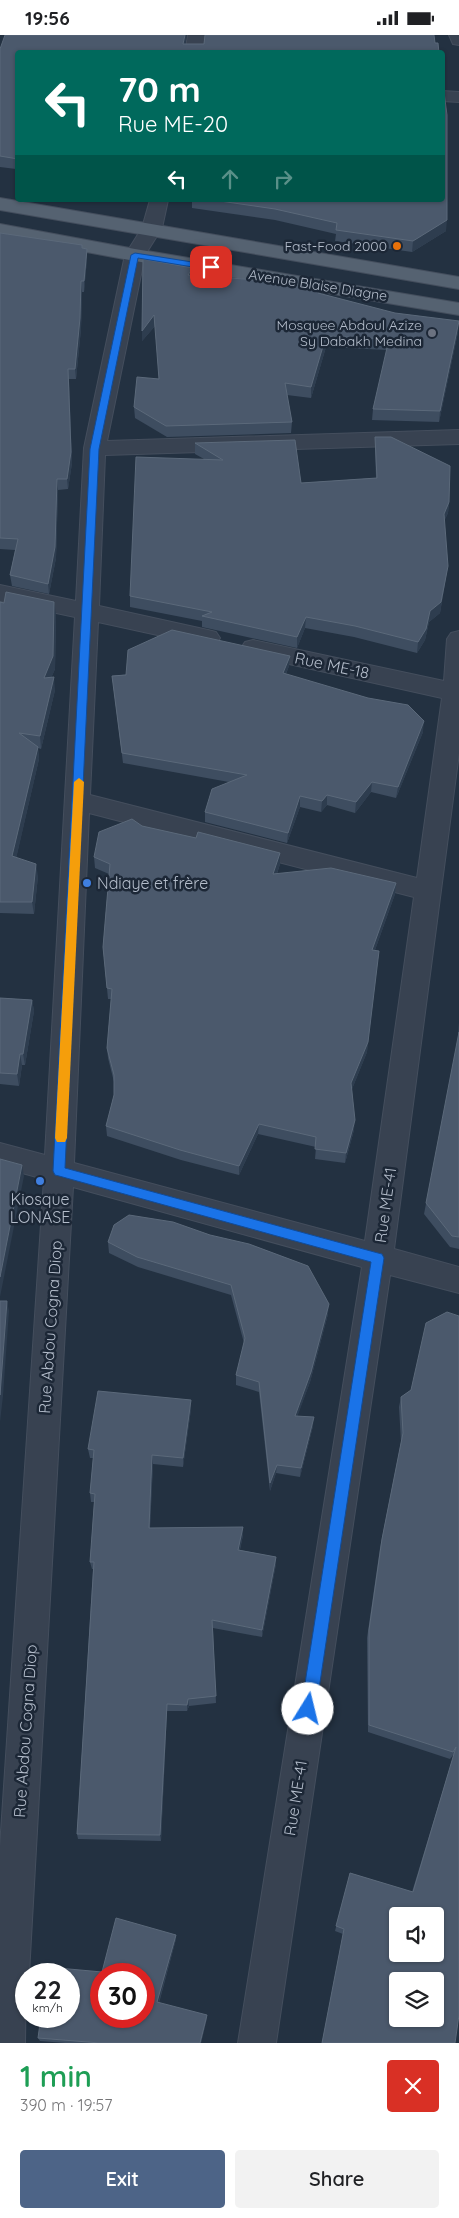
<!DOCTYPE html>
<html lang="en">
<head>
<meta charset="utf-8">
<style>
  body { margin:0; font-family:Quicksand,sans-serif; background:#f2f2f2; color:#202124; height:100vh; display:flex; flex-direction:column; font-size:19px; white-space:nowrap }
  * { box-sizing:border-box; margin:0 }
  p { font-size:16px; color:#757577 }
  .icon { flex:none; width:28px; height:28px; fill:none; stroke:currentColor; stroke-width:2; stroke-linecap:round; stroke-linejoin:round }
  .map { position:relative; height:2008px; overflow:hidden }
  .side { display:flex; flex-direction:column; background:#fff; flex:1 }
  .side>* { flex:none }
  .top-card { position:absolute; left:15px; top:15px; width:430px; height:152px; border-radius:5px; box-shadow:0 1px 4px #0004; background:#00695c; color:#fff; overflow:hidden }
  .tools { position:absolute; left:389px; top:1872px; display:grid; gap:10px }
  .tools a { display:grid; place-items:center; width:55px; height:55px; border-radius:5px; background:#fff; box-shadow:0 1px 4px #0004; font-size:25px }
  .speed { position:absolute; left:15px; top:1928px; display:flex; gap:10px; font-size:25px; font-weight:700; text-align:center }
  .speed>* { display:grid; place-content:center; width:65px; height:65px; border-radius:50%; background:#fff; box-shadow:0 1px 4px #0004; line-height:1 }
  .speed small { font-size:12px; font-weight:400 }
  .speed .limit { border:8px solid #d22; background:#fff; color:#111 }
  .pin { position:absolute; display:grid; place-items:center; width:42px; height:42px; color:#fff; margin:-21px; border-radius:10px; box-shadow:0 2px 8px #0006 }
  .me { position:absolute; width:55px; margin:-28px; rotate:9deg; stroke-linejoin:round; filter:drop-shadow(0 0 4px #0008) }
  .turn { display:flex; align-items:center; gap:18px; height:105px; padding:0 20px; font-size:22px }
  .turn .icon { width:65px; height:65px; stroke-width:2.5 }
  .turn b { display:block; font-size:35px; line-height:42px }
  .lanes { display:flex; align-items:center; height:48px; padding:0 20px; background:#0003; justify-content:center; gap:25px; direction:ltr }
  .lanes .off { opacity:.35 }
  .round { display:grid; place-items:center; flex:none; width:52px; height:52px; border-radius:5px; background:#f2f2f2 }
  .overview { display:flex; align-items:center; justify-content:space-between; height:85px; padding:0 20px }
  h1 { font-size:30px; font-weight:600; line-height:38px; color:#1e9e55 }
  .action { display:flex; gap:10px; margin-top:auto; padding:10px 20px }
  .action a { flex:1; height:58px; border-radius:5px; background:#4d6487; color:#fff; font-size:20px; font-weight:600; line-height:58px; text-align:center }
  .action a+a { background:#f2f2f2; color:#202124 }
  .status { display:flex; justify-content:space-between; align-items:center; height:35px; padding:0 25px; background:#fff; direction:ltr }
  .status svg { height:14px; fill:currentColor }
  .map>svg:first-child { display:block }
  .lines { fill:none; stroke-linecap:round; stroke-linejoin:round }
  .minor-casing { stroke:#444e5d; stroke-width:2 }
  .tertiary-casing { stroke:#444e5d; stroke-width:2 }
  .primary-casing { stroke:#444e5d; stroke-width:2 }
  .minor { fill:#384251; fill-rule:evenodd }
  .tertiary { fill:#384251; fill-rule:evenodd }
  .primary { fill:#556271; fill-rule:evenodd }
  .wall { fill:#3e4d60 }
  .shaded-wall { fill:#2e3d4f }
  .building { fill:#4b596c; stroke:#5b697a; fill-rule:evenodd }
  .route { fill:#1a73e8; stroke:#114b97 }
  .slow { fill:#f59e0b }
  .food-dot { fill:#e8710a; stroke:#1c2736; stroke-width:2 }
  .worship-dot { fill:#6b7280; stroke:#1c2736; stroke-width:2 }
  .shop-dot { fill:#3f7fe0; stroke:#1c2736; stroke-width:2 }
  .labels { text-anchor:middle; stroke-width:5; stroke-linejoin:round; paint-order:stroke }
  .far-poi-label { font-size:14px; fill:#b4bdcb; stroke:#1c2736; text-anchor:end }
  .far-street-label { font-size:14px; fill:#b4bdcb; stroke:#1c2736 }
  .street-label { font-size:16px; fill:#b4bdcb; stroke:#1c2736 }
  .poi-label { font-size:16px; fill:#b4bdcb; stroke:#1c2736; text-anchor:start }
</style>
</head>
<body>
<div class="status"><b>19:56</b><svg viewBox="0 0 49 12"><path d="M0 12V9h3v3zM5 12V6h3v6zM10 12V3h3v9zM15 12V0h3v12zM26 1h20v11H26zM47 4h2v5h-2z"/></svg></div>
<div class="map">
<svg width="459" height="2008" viewBox="0 0 459 2008">
  <rect width="100%" height="100%" fill="#233141"/>
  <g class="lines">
    <defs>
      <g id="minor">
        <path d="M188,0h18l-3,18h-18z"/>
        <path d="M442,56l17,1v10l-17,-1z"/>
        <path d="M150,165h18l-6,28 -17,27 -38,186 352,-11v14l-354,11 -6,151 109,24 8,2 4,6 -4,6 -8,2 -110,-24 -8,173 327,83 25,-180 -189,-42 -8,-2 -4,-6 4,-6 8,-2 191,41 3,-42 4,-6 8,-2v122l-65,496 65,18v26l-69,-18 -114,768h-38l124,-776 -289,-80 -44,787h-3l-1,69h-25v-196l44,-668 -44,-12v-24l45,12 30,-538 -75,-16v-16l76,16 8,-153 41,-193 17,-27zM89,778l325,84 -49,344 -291,-78z"/>
      </g>
      <path id="tertiary" d="M449,0h10v10l-6,-1z"/>
      <g id="primary">
        <path d="M0,163l459,79v12l-459,-79z"/>
        <path d="M0,189l135,25 324,54v12l-324,-54 -135,-25z"/>
      </g>
    </defs>
    <use href="#minor" class="minor-casing"/>
    <use href="#tertiary" class="tertiary-casing"/>
    <use href="#primary" class="primary-casing"/>
    <use href="#minor" class="minor"/>
    <use href="#tertiary" class="tertiary"/>
    <use href="#primary" class="primary"/>
  </g>
  <g class="wall">
    <path d="M434,0l-416,18v121h-1l-1,-5 -16,-2v-118l185,-5h19z"/>
    <path d="M192,165h250l4,31 -34,21 -77,-11 1,-7 -61,-14 -83,-12z"/>
    <path d="M0,198l87,16v10l-3,33h-2l-1,37 -5,50h-7l3,84 -4,26 -10,1 -2,68 -7,36 -37,-8 -2,-11 5,-25 -15,-1z"/>
    <path d="M193,233l1,7 124,18 140,39 -19,90 -67,-2 1,-11 14,-59 -61,-3 -15,51 -24,-3 5,27 -1,11 -124,4 -32,-19 -1,-11 25,-29 -4,-52 -13,15v-10z"/>
    <path d="M375,402l74,65 -1,11 -4,8 2,56 -6,36 -11,9 -4,18 -8,13 -63,-16 -49,-9 -8,20 -95,-21v-6l-72,-14v-11l74,-137 -9,-5v-11l106,40 75,-5 -1,-29z"/>
    <path d="M0,567l56,13 -1,54 -4,9 4,12 -14,59 -3,-1 1,11 -23,99 22,18 -4,38 -34,-1z"/>
    <path d="M290,621l-1,10 -3,8 137,58 -27,66 -25,-6 -16,21 -28,-8 -6,7 -21,-5 -13,36 -82,-21v-10l24,-30 -106,-19 -11,-87z"/>
    <path d="M142,791l54,12 84,15v11l-3,10 119,9 -1,11 -20,56 -8,102 -15,37 2,41 -9,33 -30,-4 1,-12 -58,-13 -19,41 -58,-15 -74,-24 -1,-10 8,-31v-13l-6,-24 -1,-10 4,-49h-3l-5,-52 6,-73 -14,-6 -1,-11z"/>
    <path d="M0,963l32,2 2,11 -9,54h-3l-3,21 -19,-2z"/>
    <path d="M459,987v227l-9,-2 -26,-33 34,-175z"/>
    <path d="M108,1207l220,72 -18,68 -13,34 16,10 -13,51 -24,-4 -6,18 -11,-99 -23,-7v-10l8,-32 -13,-48 -93,-28 -29,-14z"/>
    <path d="M459,1281l-4,727h-133l21,-109 -8,-3 15,-58 62,19 42,-138 -4,5 -82,-27 -1,-94 13,-90 21,-106 -2,-35 2,-10 10,-7z"/>
    <path d="M191,1374l-8,58 -30,-3 -3,64 93,-1v8l-3,15 36,7v7l-14,73 -49,-9 3,75 -27,3 -2,5h-20l-6,130 -83,-2 -1,-5 16,-265h-1l-2,-7 4,-60h-3l-1,-9 3,-35h-3l-2,-9z"/>
    <path d="M176,1900v4l-17,64 48,15 -6,25h-136l-25,-2 -2,-3 64,-66z"/>
  </g>
  <g class="shaded-wall">
    <path d="M185,0h2l-3,18 -1,-9z"/>
    <path d="M447,185l-1,11 -34,21 1,-11z"/>
    <path d="M87,214v10l-3,33v-11z"/>
    <path d="M193,233l1,11 -6,-4z"/>
    <path d="M81,246l1,11 -1,37 -5,50 -1,-10z"/>
    <path d="M154,280l1,11 -13,15v-10z"/>
    <path d="M459,287l-1,10 -19,90 1,-11z"/>
    <path d="M326,301v11l-15,51v-11z"/>
    <path d="M68,334l4,94 -4,26 -1,-10z"/>
    <path d="M57,444l1,11 -2,68 -7,36 -1,-10z"/>
    <path d="M449,467l-1,11 -6,12 2,-11z"/>
    <path d="M448,531l-8,47 -11,9 -4,18 -8,13 1,-11z"/>
    <path d="M54,567l2,13 -1,54 -9,21 -2,-12z"/>
    <path d="M306,582l-1,11 -8,20v-11z"/>
    <path d="M290,621l-1,10 -7,17 1,-10z"/>
    <path d="M54,642l1,13 -14,59 -1,-13z"/>
    <path d="M424,686l-1,11 -27,66 2,-11z"/>
    <path d="M38,712l1,12 -25,109 -2,-12z"/>
    <path d="M372,747l-1,10 -16,21 1,-11z"/>
    <path d="M327,760v10l-6,7 1,-11z"/>
    <path d="M300,761v11l-13,36 1,-10z"/>
    <path d="M280,818v11l-7,21v-11z"/>
    <path d="M36,829l2,12 -4,38 -2,-12z"/>
    <path d="M396,848l-1,11 -24,67 1,-11z"/>
    <path d="M379,916l-12,101 -17,42 1,-11z"/>
    <path d="M32,965l2,11 -9,54 -2,-11z"/>
    <path d="M20,1019l2,11 -3,21 -2,-12z"/>
    <path d="M355,1085l-1,10 -9,33 1,-10z"/>
    <path d="M259,1089l-1,10 -19,41v-9z"/>
    <path d="M22,1130l2,11 -24,121v-20z"/>
    <path d="M7,1266l2,10 -6,85 -3,26v-27z"/>
    <path d="M329,1269l-1,10 -18,68 -16,44 1,-10z"/>
    <path d="M191,1365v9l-8,58v-9z"/>
    <path d="M314,1382l-1,9 -13,51 1,-9z"/>
    <path d="M152,1420l1,9 -4,72v-8z"/>
    <path d="M277,1430l-1,8 -6,18v-8z"/>
    <path d="M243,1492v8l-5,22v-7z"/>
    <path d="M276,1522v7l-14,73v-7z"/>
    <path d="M188,1664l1,7 -2,5v-6z"/>
    <path d="M167,1669v7l-6,130 -1,-6z"/>
    <path d="M176,1900v4l-18,66 -1,-3z"/>
    <path d="M207,1980v3l-6,25h-1z"/>
  </g>
  <g class="building">
    <path d="M5,0h180l-2,9h21l1,-9h229l1,8h3l1,10h-421v106l-18,-3v-107z"/>
    <path d="M442,56l2,1 3,23v105l-34,21 -77,-11 1,-7 -62,-14 -62,-9h229z"/>
    <path d="M0,198l82,12v3l5,1 -3,32h-3l-1,37 -5,51h-7l3,83 -4,27h-10l-2,68 -7,37 -38,-9 8,-36 -18,-1z"/>
    <path d="M143,224l50,9 -5,7 56,4 75,11 -1,3 77,20 64,8 -19,90 -67,-2 16,-70 -63,-3 -15,51 -26,-4 7,39 -126,4 -32,-19 3,-30 22,2 -5,-64 -12,16z"/>
    <path d="M375,402h16l59,29 -1,36 -5,12 4,52 -7,36 -11,9 -4,18 -8,13 -63,-16 -49,-9 -9,20 -95,-21 10,-4 -82,-16 6,-139 87,3 -28,-17 100,-3 6,43 76,-5z"/>
    <path d="M6,557l48,10 -1,54 -9,22 10,-1 -14,59 -21,-3 19,14 -26,109 24,8 -4,38h-32v-300l4,1z"/>
    <path d="M172,595l118,26 -7,17 85,25 40,7 16,16 -26,66 -26,-5 -16,20 -29,-7 -5,6 -22,-5 -12,37 -83,-21 7,-23 35,-14 -125,-22 -10,-77 14,-1 2,-25z"/>
    <path d="M132,784l10,7 54,12 2,-6 82,21 -7,21 58,-6 65,15 -24,67 7,1 -11,91 -17,41 4,37 -9,33 -31,-4 1,-12 -57,-13 -20,42 -59,-16 -74,-24 8,-31v-20l-7,-27 5,-59 -5,-1 -4,-41 7,-83 -16,-7 5,-25z"/>
    <path d="M0,963l32,2 -9,54h-3l-3,20 -17,-1z"/>
    <path d="M459,997v205l-7,-1 -26,-33z"/>
    <path d="M0,1124l22,6 -22,112z"/>
    <path d="M129,1180l44,7 37,13 39,9 59,22 21,38 -18,68 -16,44 19,1 -13,51 -24,-3 -7,18 -11,-101 -23,-7 9,-37 -14,-53 -94,-28 -29,-15 6,-17z"/>
    <path d="M0,1266h7l-7,94z"/>
    <path d="M447,1277l12,4v699l-4,28h-133l22,-114 -8,-3 14,-53 63,19 43,-145 -3,5 -84,-27v-95l13,-91 21,-106 -2,-36 10,-7 15,-67zM398,1881h37v38h-37zM398,1946h37v38h-37z"/>
    <path d="M98,1356l93,9 -8,58 -31,-3 -3,73 94,-1 -5,23 38,7 -14,73 -50,-10 4,76 -28,3 -1,6 -20,-1 -7,131 -83,-1 17,-272h-4l5,-68 -5,-1 4,-43 -6,-1z"/>
    <path d="M116,1883l60,17 -19,67 50,13 -7,28h-100l-62,-5 3,-22h28v-42h-23l1,-7 55,5zM101,1939h43v42h-43z"/>
  </g>
  <path class="route" d="M135,218l76,12 4,2 -4,3 -73,-12 -39,191 -34,719 313,85 4,1 2,4 -68,451 -2,6 -6,2 -5,-2 -2,-6 70,-447 -312,-86 -4,-1 -2,-4 37,-722 41,-194z"/>
  <path class="slow" d="M79,743l5,4 -17,356 -2,4h-8l-2,-4 19,-356z"/>
  <circle class="food-dot" cx="397" cy="211" r="5"/>
  <circle class="worship-dot" cx="432" cy="298" r="5"/>
  <g class="shop-dot">
    <circle cx="87" cy="848" r="5"/>
    <circle cx="40" cy="1146" r="5"/>
  </g>
  <g class="labels">
    <g class="far-poi-label">
      <text x="387" y="216">Fast-Food 2000</text>
      <text x="422" y="295">Mosquee Abdoul Azize<tspan x="422" dy="16">Sy Dabakh Medina</tspan></text>
    </g>
    <g class="far-street-label">
      <text transform="translate(318 250) rotate(9)" y="5">Avenue Blaise Diagne</text>
    </g>
    <g class="street-label">
      <text transform="translate(332 630) rotate(12)" y="6">Rue ME-18</text>
      <text transform="translate(385 1170) rotate(-82)" y="6">Rue ME-41</text>
      <text transform="translate(50 1292) rotate(-86)" y="6">Rue Abdou Cogna Diop</text>
      <text transform="translate(25 1696) rotate(-86)" y="6">Rue Abdou Cogna Diop</text>
      <text transform="translate(295 1763) rotate(-81)" y="6">Rue ME-41</text>
    </g>
    <g class="poi-label">
      <text x="97" y="854">Ndiaye et frère</text>
      <text x="40" y="1170" text-anchor="middle">Kiosque<tspan x="40" dy="18">LONASE</tspan></text>
    </g>
  </g>
</svg>
<div class="tools">
<a><svg class="icon" aria-label="sound" viewBox="0 0 24 24"><path d="M4 9h4l5-4v14l-5-4H4zM17 9q2 3 0 6"/></svg></a>
<a><svg class="icon" aria-label="layers" viewBox="0 0 24 24"><path d="M12 4l9 5-9 5-9-5zM3 14l9 5 9-5"/></svg></a>
</div>
<div class="speed"><div>22<small>km/h</small></div><div class="limit">30</div></div>
<div class="pin" style="left:211px;top:232px;background:#d93025"><svg class="icon" aria-label="arrive" viewBox="0 0 24 24"><path d="M6 21V4h12l-3 4 3 4H6"/></svg></div>
<svg class="me" style="left:308px;top:1674px" viewBox="-20 -20 40 40"><circle r="19" fill="#fff"/><path d="M0-13L10 11 0 6-10 11z" fill="#1a73e8"/></svg>
<div class="top-card">
<div class="turn"><svg class="icon" aria-label="left" viewBox="0 0 24 24"><path d="M17 20v-9H6M10 6l-5 5 5 5"/></svg><div><b>70 m</b>Rue ME-20</div></div>
<div class="lanes"><svg class="icon" aria-label="left" viewBox="0 0 24 24"><path d="M17 20v-9H6M10 6l-5 5 5 5"/></svg><svg class="icon off" aria-label="ahead" viewBox="0 0 24 24"><path d="M12 20V5M6 11l6-6 6 6"/></svg><svg class="icon off" aria-label="right" viewBox="0 0 24 24"><path d="M7 20v-9h11M14 6l5 5-5 5"/></svg></div>
</div>
</div>
<section class="side">
<div class="overview"><div><h1>1 min</h1><p>390 m · 19:57</p></div><a class="round" style="background:#d93025;color:#fff"><svg class="icon" aria-label="close" viewBox="0 0 24 24"><path d="M6 6l12 12M18 6L6 18"/></svg></a></div>
<div class="action"><a>Exit</a><a>Share</a></div>
</section>
</body>
</html>
